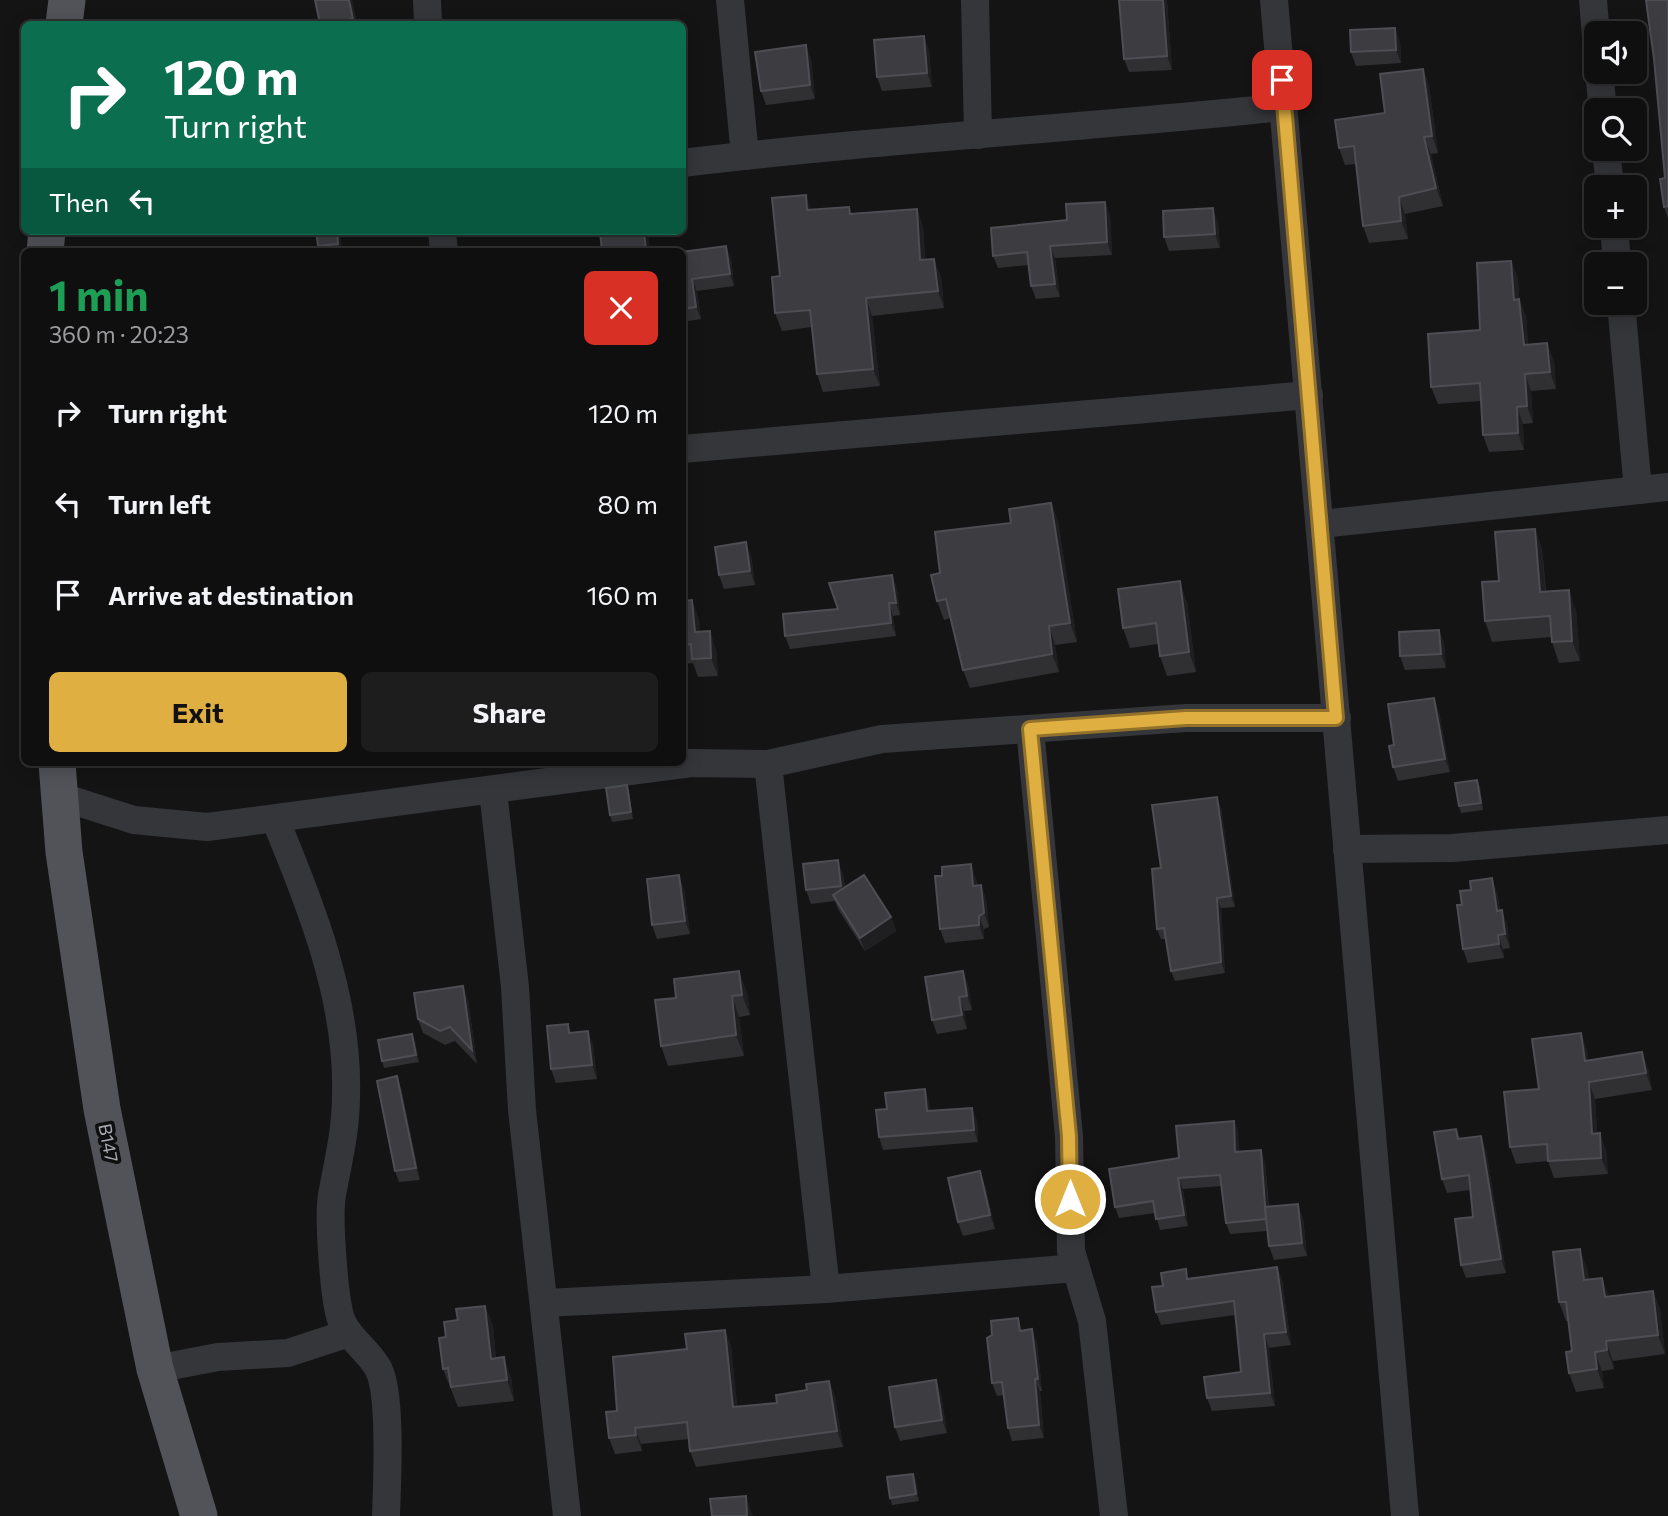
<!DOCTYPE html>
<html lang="en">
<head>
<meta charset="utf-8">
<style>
  body { margin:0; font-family:Commissioner,sans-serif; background:#1d1d1e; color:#f1f3f6; height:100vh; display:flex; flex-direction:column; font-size:26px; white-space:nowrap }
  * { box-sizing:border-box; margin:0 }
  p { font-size:23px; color:#9b9c9f }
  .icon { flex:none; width:38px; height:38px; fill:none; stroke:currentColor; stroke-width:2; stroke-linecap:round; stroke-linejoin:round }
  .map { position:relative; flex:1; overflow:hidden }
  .side { position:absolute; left:21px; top:248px; width:665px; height:518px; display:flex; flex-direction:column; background:#0f0f10; border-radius:10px; box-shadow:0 4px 18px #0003,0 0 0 2px #2f2f30 }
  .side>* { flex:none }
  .banner { position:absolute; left:21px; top:21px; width:665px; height:214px; border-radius:10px; box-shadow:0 4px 18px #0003,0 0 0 2px #2f2f30; background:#0b6e4f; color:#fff; overflow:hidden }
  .buttons { position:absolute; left:1584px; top:21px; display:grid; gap:14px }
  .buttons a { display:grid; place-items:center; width:63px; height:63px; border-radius:10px; background:#0f0f10; box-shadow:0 4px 18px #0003,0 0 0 2px #2f2f30; font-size:35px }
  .pin { position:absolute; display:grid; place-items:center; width:60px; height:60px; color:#fff; margin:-30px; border-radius:14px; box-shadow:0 4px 10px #0006 }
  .me { position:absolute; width:77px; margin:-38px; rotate:0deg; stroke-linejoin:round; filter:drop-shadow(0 0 5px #0008) }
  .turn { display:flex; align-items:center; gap:24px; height:147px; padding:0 28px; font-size:32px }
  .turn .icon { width:91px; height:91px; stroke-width:2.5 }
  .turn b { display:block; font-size:49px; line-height:60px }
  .then { display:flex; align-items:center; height:66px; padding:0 28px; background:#0003; gap:14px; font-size:26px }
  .round { display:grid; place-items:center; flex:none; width:74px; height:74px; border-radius:10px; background:#1d1d1e }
  .headline { display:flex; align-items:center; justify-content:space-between; height:119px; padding:0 28px }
  h1 { font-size:42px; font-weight:700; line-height:52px; color:#1e9e55 }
  .button { display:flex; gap:14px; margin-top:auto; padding:14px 28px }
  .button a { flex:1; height:80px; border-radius:10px; background:#e0af41; color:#111; font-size:28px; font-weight:700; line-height:80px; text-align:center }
  .button a+a { background:#1d1d1e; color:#f1f3f6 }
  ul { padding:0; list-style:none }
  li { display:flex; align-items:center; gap:21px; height:91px; padding:0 28px }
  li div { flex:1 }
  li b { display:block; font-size:26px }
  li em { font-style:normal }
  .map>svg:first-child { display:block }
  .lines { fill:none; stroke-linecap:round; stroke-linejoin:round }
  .minor { stroke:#35363a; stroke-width:28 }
  .major { stroke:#515359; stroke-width:37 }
  .wall { fill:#303033 }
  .shaded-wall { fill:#1f1f21 }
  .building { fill:#3d3d41; stroke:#4d4e53; stroke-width:2 }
  .route-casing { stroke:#92722a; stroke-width:18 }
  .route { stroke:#e0af41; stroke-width:12 }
  .labels { text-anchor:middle; stroke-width:7; stroke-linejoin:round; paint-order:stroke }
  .street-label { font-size:18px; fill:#a7aab4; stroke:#0f0f10 }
</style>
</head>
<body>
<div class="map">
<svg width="1668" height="1516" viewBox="0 0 1668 1516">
  <rect width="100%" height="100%" fill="#141415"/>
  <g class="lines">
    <g class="minor">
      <path d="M427,0l1,24"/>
      <path d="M730,0l15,156"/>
      <path d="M975,0l3,135"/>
      <path d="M1274,0l131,1516"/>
      <path d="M1593,0l3,36"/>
      <path d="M1599,72l4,38"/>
      <path d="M1606,149l4,38"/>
      <path d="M682,163c200,-24 402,-35 602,-56"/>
      <path d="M1614,226l3,38"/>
      <path d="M442,231l2,21"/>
      <path d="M1621,303l17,187"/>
      <path d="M682,449l627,-54"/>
      <path d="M1321,524l347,-37"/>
      <path d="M1030,729l39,407 2,115 21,70 22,195"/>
      <path d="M768,764l58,525"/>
      <path d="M493,791l22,196 7,123 45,406"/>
      <path d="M59,796l75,24 73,7 484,-64 77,1 114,-25 304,-21h151"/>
      <path d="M275,819c36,86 74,182 71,277 0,34 -8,66 -14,99 -4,22 2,95 7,117 4,23 28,36 39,56 14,25 9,116 8,148"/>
      <path d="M1347,849l105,-1 216,-18"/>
      <path d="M545,1303l281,-14 250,-21"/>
      <path d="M155,1369l63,-12 70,-4 61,-20"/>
    </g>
    <g class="major">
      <path d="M64,24l3,-24"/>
      <path d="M45,252l2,-21"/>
      <path d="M57,763l7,89 38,257 53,260 44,147"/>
    </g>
  </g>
  <g class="wall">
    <path d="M352,0l5,24h-37z"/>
    <path d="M1119,0h48l5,70 -43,2 -5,-13z"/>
    <path d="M1668,0v218l-4,-11z"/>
    <path d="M1400,41l1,22 -45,3 -5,-14z"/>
    <path d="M929,50l3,37 -50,4 -5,-14z"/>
    <path d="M811,59l4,40 -49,6 -5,-14z"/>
    <path d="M1423,69l6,17 9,67 -7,1 12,52 -38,8 3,25 -39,4 -6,-17 -7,-62 -11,1 -6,-17 46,-35z"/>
    <path d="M917,209l6,18 2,33 16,16 3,32 -72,8 8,70 -57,6 -6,-18 -5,-47 -30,4 -7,-18 5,-37 31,-66 40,4z"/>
    <path d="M1110,215l2,40 -57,3 5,39 -24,2 -5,-13 -2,-21 -31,3 -5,-12 74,-36z"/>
    <path d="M1218,222l2,26 -51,3 -5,-14z"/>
    <path d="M340,231l2,21h-22l-2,-6z"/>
    <path d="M682,252l49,6 3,28 -37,5 4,28 -19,3z"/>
    <path d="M1511,261l7,17 1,21 7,17 2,29 26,15 2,29 -25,2 2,32 -10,1 1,26 -35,2 -6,-17 -2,-34 -43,3 -7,-17 49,-57z"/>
    <path d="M1051,503l7,18 19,121 -22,3 4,27 -89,16 -7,-18 -12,-52 -7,2 -7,-19 3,-28 71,-50z"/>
    <path d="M1535,529l7,20 4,42 30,19 4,51 -21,2 -7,-21 -1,-5 -59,5 -7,-21 14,-40z"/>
    <path d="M751,556l4,29 -31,4 -5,-14z"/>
    <path d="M897,588l3,27 -7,1 3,20 -106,13 -5,-13 53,-27z"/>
    <path d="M682,601l17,17 1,13 16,18 2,27 -20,1 -5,-14 -11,1z"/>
    <path d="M1187,602l9,70 -29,4 -7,-20 -2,-12 -28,4 -7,-20z"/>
    <path d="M1439,630l5,13 2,25 -41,2 -5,-14z"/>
    <path d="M1439,712l11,60 -52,9 -5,-14z"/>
    <path d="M1477,780l3,7 3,23 -22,3 -2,-7z"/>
    <path d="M627,785l2,7 4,27 -21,3 -2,-7z"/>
    <path d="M1221,808l14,99 -14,1 4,65 -50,8 -4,-10 -5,-32h-5l-4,-10 4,-61z"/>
    <path d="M843,874l2,13 46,30 5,14 -31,20 -27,-42 -3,-8 -24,3 -5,-14z"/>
    <path d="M976,878l1,7h4l5,14 3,28 -5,2v10l-39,4 -5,-14z"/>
    <path d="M684,889l6,45 -33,5 -5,-14z"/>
    <path d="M1497,892l3,18 7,14 3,24 -7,1 1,9 -36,5 -5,-14z"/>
    <path d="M963,971l5,14 4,25 -8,1 3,18 -30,5 -5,-14z"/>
    <path d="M747,992l3,23 -11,2 5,39 -76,10 -7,-20 -6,-46z"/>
    <path d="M468,1000l9,64 -22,-23 -10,4 -22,-12 -5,-14z"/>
    <path d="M568,1024l3,9 22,12 4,34 -41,4 -5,-14z"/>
    <path d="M1581,1033l6,17 1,10 60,8 4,22 -57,9 2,34 9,17 2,24 -54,4 -6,-17 -32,3 -6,-17z"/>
    <path d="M415,1041l4,21 -35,6 -2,-7z"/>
    <path d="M401,1088l19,92 -21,2 -4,-11z"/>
    <path d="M925,1089l4,13 1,9 47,9 1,22 -95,8 -4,-13 8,-28z"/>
    <path d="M1234,1121l4,11 1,20 26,10 4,45 34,11 4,38 -33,4 -5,-14 -1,-15 -38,3 -4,-11 -4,-37 -39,3 5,37 -28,4 -5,-17 -36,5 -4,-11 64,-49z"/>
    <path d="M1456,1129l4,10 26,11 20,123 -40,5 -5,-13 12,-48 -3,-27 -23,3 -5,-14z"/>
    <path d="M985,1185l10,44 -32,7 -5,-14z"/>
    <path d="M1277,1267l5,13 9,65 -22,3 6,58 -63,5 -5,-13 34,-26 -6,-57 -74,10 -5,-13 7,-26 26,-8z"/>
    <path d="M1587,1268l2,12 13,-2 6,18 45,-5 7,19 5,44 -52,7 1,8 -12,2 2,17 -28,4 -7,-19 3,-22 -4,-30h-2l-7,-19z"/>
    <path d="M485,1306l8,20 3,32 15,19 3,24 -56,6 -15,-38 3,-32 12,-17z"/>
    <path d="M725,1330l6,16 6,61 40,-4 52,-22 6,16 8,50 -147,20 -6,-16 -1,-12 -48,5 1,7 -27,3 -6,-16 8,-27 70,-62z"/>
    <path d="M1023,1330l14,12 5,49h-2l4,47 -32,3 -4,-13 -4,-33 -7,1 -5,-13z"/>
    <path d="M941,1394l6,39 -47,8 -5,-14z"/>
    <path d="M913,1474l3,7 3,20 -27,4 -2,-7z"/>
  </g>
  <g class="shaded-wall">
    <path d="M349,0h3l5,24h-2l-2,-5z"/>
    <path d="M1163,0h4l5,70 -5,-14z"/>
    <path d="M1395,28l5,13 1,22 -5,-13z"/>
    <path d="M924,36l5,14 3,37 -5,-14z"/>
    <path d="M806,45l5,14 4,40 -5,-14z"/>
    <path d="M1423,69l6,17 9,67 -6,-17z"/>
    <path d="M1424,137l7,17 12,52 -7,-18z"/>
    <path d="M806,195l6,17 -5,-2z"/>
    <path d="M1399,197l6,17 3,25 -7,-18z"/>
    <path d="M1105,202l5,13 2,40 -5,-13z"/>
    <path d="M1213,208l5,14 2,26 -5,-14z"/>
    <path d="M917,209l6,18 4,50 -7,-17z"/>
    <path d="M337,231h3l2,21h-1l-3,-8z"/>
    <path d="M644,231h4l2,21h-4z"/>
    <path d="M726,246l5,12 3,28 -4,-12z"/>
    <path d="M1050,246l5,12 5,39 -5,-13z"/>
    <path d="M934,259l7,17 3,32 -6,-17z"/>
    <path d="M1511,261l7,17 2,39 -6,-17z"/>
    <path d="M692,279l5,12 4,28 -5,-12z"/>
    <path d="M866,298l6,18 8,70 -7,-17z"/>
    <path d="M1519,299l7,17 4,46 -6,-17z"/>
    <path d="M1547,343l7,17 2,29 -6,-17z"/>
    <path d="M1525,374l6,17 2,32 -6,-17z"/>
    <path d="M1517,407l6,17 1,26 -6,-17z"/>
    <path d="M1051,503l7,18 19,121 -7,-19z"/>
    <path d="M1535,529l7,20 5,63 -7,-20z"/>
    <path d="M746,542l5,14 4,29 -5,-14z"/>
    <path d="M892,575l5,13 3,27 -4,-12z"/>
    <path d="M1180,581l7,21 9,70 -7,-20z"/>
    <path d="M1569,590l7,20 4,51 -8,-20z"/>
    <path d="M692,600l7,18 3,32 -7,-18z"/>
    <path d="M889,603l4,13 3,20 -5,-13z"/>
    <path d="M1049,626l6,19 4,27 -7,-18z"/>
    <path d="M1439,630l5,13 2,25 -5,-14z"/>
    <path d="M710,631l6,18 2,27 -7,-18z"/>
    <path d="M1434,698l5,14 11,60 -5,-13z"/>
    <path d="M1477,780l3,7 3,23 -2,-7z"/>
    <path d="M627,785l2,7 4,27 -2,-7z"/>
    <path d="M1217,797l4,11 14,99 -4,-11z"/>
    <path d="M838,860l5,14 3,25 -5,-13z"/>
    <path d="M971,864l5,14 2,21 -5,-13z"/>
    <path d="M679,875l5,14 6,45 -5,-13z"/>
    <path d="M1492,878l5,14 5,32 -5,-13z"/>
    <path d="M981,885l5,14 3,28 -5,-14z"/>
    <path d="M1217,898l4,10 4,65 -4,-11z"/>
    <path d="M1502,910l5,14 3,24 -5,-14z"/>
    <path d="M979,916l5,13v10l-5,-14z"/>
    <path d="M891,917l5,14 -31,20 -5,-13z"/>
    <path d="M1498,935l5,14 1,9 -5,-14z"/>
    <path d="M739,971l8,21 3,23 -8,-20z"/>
    <path d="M963,971l5,14 4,25 -5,-14z"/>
    <path d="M463,986l5,14 9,64 -5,-14z"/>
    <path d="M732,996l7,21 5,39 -8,-21z"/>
    <path d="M959,997l5,14 3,18 -5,-14z"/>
    <path d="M588,1031l5,14 4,34 -5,-14z"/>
    <path d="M1581,1033l6,17 4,28 -6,-17z"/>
    <path d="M412,1034l3,7 4,21 -3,-7z"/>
    <path d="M1642,1052l6,16 4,22 -6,-17z"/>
    <path d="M397,1076l4,12 19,92 -4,-12z"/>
    <path d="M1589,1082l6,17 3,52 -6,-17z"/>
    <path d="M925,1089l4,13 2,22 -4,-13z"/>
    <path d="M972,1108l5,12 1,22 -4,-12z"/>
    <path d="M1234,1121l4,11 1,32 -4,-12z"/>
    <path d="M1600,1133l6,17 2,24 -7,-16z"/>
    <path d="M1481,1136l5,14 20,123 -5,-14z"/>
    <path d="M1261,1150l4,12 5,69 -4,-12z"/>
    <path d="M980,1171l5,14 10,44 -5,-14z"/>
    <path d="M1178,1178l5,11 5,37 -4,-11z"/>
    <path d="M1298,1204l5,14 4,38 -5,-13z"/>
    <path d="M1580,1249l7,19 4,31 -7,-19z"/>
    <path d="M1277,1267l5,13 9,65 -5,-13z"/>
    <path d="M1602,1278l7,19h-4z"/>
    <path d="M1653,1291l7,19 5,44 -7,-19z"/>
    <path d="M485,1306l8,20 5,53 -7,-20z"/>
    <path d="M1032,1329l5,13 5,49 -4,-12z"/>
    <path d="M725,1330l6,16 8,77 -6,-16z"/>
    <path d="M1264,1334l5,14 6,58 -5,-13z"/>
    <path d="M1606,1341l7,20 1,8 -7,-19z"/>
    <path d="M1595,1352l7,19 2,17 -7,-19z"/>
    <path d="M504,1357l7,20 3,24 -7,-21z"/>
    <path d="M1035,1379l5,12 4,47 -5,-13z"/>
    <path d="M936,1380l5,14 6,39 -5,-13z"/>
    <path d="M829,1381l6,16 8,50 -6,-16z"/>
    <path d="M635,1428l6,16 1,7 -6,-16z"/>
    <path d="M913,1474l3,7 3,20 -3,-7z"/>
    <path d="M746,1496l7,20h-6z"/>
  </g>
  <g class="building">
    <path d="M315,0h34l4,19 -27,5h-6z"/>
    <path d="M1119,0h44l4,56 -43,3z"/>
    <path d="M1646,0h22v206l-4,1 -4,-28 5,-1 -11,-119z"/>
    <path d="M1395,28l1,22 -45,2 -1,-22z"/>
    <path d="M924,36l3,37 -50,4 -3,-37z"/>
    <path d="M806,45l4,40 -49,6 -6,-39z"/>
    <path d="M1423,69l9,67 -8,1 12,51 -37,9 2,24 -38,5 -9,-80 -15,2 -4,-28 50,-7 -5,-39z"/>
    <path d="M806,195l1,15 42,-3 1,7 67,-5 3,51 14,-1 4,32 -72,7 7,71 -56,5 -7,-64 -35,3 -3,-36 8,-1 -8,-78z"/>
    <path d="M1105,202l2,40 -57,4 5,38 -24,2 -4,-34 -34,4 -2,-28 76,-8 -1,-16z"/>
    <path d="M1213,208l2,26 -51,3 -1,-26z"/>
    <path d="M316,231h21l1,13 -20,2z"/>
    <path d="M600,231h44l2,21h-44z"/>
    <path d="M726,246l4,28 -38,5 4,28 -14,2v-57h-1z"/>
    <path d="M1511,261l3,39 5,-1 5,46 23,-2 3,29 -25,2 2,32 -10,1 1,26 -35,2 -3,-52 -49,4 -3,-53 52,-4 -3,-67z"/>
    <path d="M1051,503l19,120 -21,3 3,28 -89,16 -17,-71 -9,2 -6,-26 9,-2 -5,-41 76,-9 -2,-14z"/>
    <path d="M1535,529l5,63 29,-2 3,51 -20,1 -2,-26 -65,5 -3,-39 17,-1 -4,-49z"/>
    <path d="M746,542l4,29 -31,4 -4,-28z"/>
    <path d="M892,575l4,28h-7l2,20 -106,13 -2,-22 55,-5 -9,-26z"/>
    <path d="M1180,581l9,71 -29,4 -4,-33 -33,5 -5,-39z"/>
    <path d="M692,600l3,32 15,-1 1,27 -19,1 -1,-15 -9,1v-44z"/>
    <path d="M1439,630l2,24 -41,2 -1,-24z"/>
    <path d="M1434,698l11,61 -52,8 -4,-21 5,-1 -6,-41z"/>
    <path d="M1477,780l4,23 -22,3 -4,-23z"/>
    <path d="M627,785l4,27 -21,3 -4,-27z"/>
    <path d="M1217,797l14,99 -14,2 4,64 -50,9 -7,-43 -7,1 -5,-60 9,-1 -9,-63z"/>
    <path d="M838,860l3,26 -35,4 -3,-26z"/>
    <path d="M971,864l2,22 8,-1 3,28 -5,3v9l-39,4 -5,-53h7v-9z"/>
    <path d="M679,875l6,46 -33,4 -5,-46z"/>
    <path d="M864,875l27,42 -31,21 -27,-43z"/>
    <path d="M1492,878l5,33 5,-1 3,24 -7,1 1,9 -36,5 -6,-44h5l-2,-14 11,-1 -1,-9z"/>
    <path d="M739,971l3,24 -10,1 4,39 -75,11 -6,-46 21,-2 -2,-19z"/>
    <path d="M963,971l4,25 -8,1 3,18 -30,5 -7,-43z"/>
    <path d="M463,986l9,64 -22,-23 -10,4 -22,-12 -4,-26z"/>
    <path d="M568,1024l1,9 19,-2 4,34 -41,4 -4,-43z"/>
    <path d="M1581,1033l4,28 57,-9 4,21 -57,9 3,52 8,-1 1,25 -53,3 -1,-17 -37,3 -6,-55 35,-3 -7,-50z"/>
    <path d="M412,1034l4,21 -34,6 -4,-21z"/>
    <path d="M397,1076l19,92 -21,3 -18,-90z"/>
    <path d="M925,1089l2,22 45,-3 2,22 -95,7 -3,-27 11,-1 -2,-16z"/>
    <path d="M1234,1121l1,31 26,-2 5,69 -40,4 -6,-48 -42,3 6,37 -28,4 -3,-18 -38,6 -6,-38 70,-11 -3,-32z"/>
    <path d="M1456,1129l2,10 23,-3 20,123 -40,6 -6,-46 18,-2 -4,-42 -27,4 -8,-47z"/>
    <path d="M980,1171l10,44 -32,7 -10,-44z"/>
    <path d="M1298,1204l4,39 -33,3 -4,-39z"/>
    <path d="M1580,1249l4,31 18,-2 3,19 48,-6 5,44 -52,6 1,9 -12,2 2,17 -28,4 -3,-21 6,-1 -6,-49h-7l-6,-50z"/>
    <path d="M1277,1267l9,65 -22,2 6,59 -63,5 -3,-21 37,-5 -7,-71 -78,11 -4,-25 11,-1 -2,-13 25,-4 1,10z"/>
    <path d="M485,1306l6,53 13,-2 3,23 -56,7 -3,-19 -5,1 -4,-31 7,-1 -2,-15 14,-2 -2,-11z"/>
    <path d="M1018,1318l2,13 12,-2 6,50h-3l4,46 -31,3 -6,-46 -10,1 -5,-45 5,-3 -1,-14z"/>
    <path d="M725,1330l8,77 44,-4 -1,-8 31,-5 -1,-6 23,-3 8,50 -147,20 -3,-29 -52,6 1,7 -27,3 -3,-26 11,-1 -4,-54 74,-8 -2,-15z"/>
    <path d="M936,1380l6,40 -47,7 -6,-40z"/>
    <path d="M913,1474l3,20 -26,4 -3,-21z"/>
    <path d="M746,1496l1,20h-35l-2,-17z"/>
  </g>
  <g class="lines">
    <defs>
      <path id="route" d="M1070,1199l-1,-63 -39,-407 156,-11h150l-54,-638"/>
    </defs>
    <use href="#route" class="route-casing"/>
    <use href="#route" class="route"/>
  </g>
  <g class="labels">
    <g class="street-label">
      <text transform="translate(108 1143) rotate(79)" y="6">B147</text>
    </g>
  </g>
</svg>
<div class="buttons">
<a><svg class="icon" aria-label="sound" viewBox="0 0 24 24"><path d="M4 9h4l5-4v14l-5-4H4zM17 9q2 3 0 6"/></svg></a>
<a><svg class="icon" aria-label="search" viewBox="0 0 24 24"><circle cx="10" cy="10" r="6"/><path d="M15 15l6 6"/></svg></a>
<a>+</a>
<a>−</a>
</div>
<div class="pin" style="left:1282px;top:80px;background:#d93025"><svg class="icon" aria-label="arrive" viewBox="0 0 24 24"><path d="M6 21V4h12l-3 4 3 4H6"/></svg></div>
<svg class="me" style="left:1070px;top:1199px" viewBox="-20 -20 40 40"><circle r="17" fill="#e0af41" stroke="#fff" stroke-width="3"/><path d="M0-11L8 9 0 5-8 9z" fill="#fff"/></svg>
<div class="banner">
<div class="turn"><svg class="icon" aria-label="right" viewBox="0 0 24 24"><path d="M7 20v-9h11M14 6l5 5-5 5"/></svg><div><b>120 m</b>Turn right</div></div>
<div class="then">Then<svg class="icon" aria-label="left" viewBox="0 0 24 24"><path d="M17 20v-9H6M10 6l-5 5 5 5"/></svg></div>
</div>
<section class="side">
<div class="headline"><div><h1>1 min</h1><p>360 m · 20:23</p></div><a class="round" style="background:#d93025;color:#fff"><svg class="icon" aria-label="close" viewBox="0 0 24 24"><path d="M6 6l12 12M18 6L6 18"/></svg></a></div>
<ul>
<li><svg class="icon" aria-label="right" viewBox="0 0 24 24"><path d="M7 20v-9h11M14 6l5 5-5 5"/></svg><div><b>Turn right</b></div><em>120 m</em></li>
<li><svg class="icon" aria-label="left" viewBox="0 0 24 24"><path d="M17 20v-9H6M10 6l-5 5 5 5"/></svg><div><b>Turn left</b></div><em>80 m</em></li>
<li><svg class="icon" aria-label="arrive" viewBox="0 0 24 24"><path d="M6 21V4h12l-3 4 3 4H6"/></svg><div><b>Arrive at destination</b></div><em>160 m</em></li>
</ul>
<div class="button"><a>Exit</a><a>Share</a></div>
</section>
</div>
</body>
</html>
